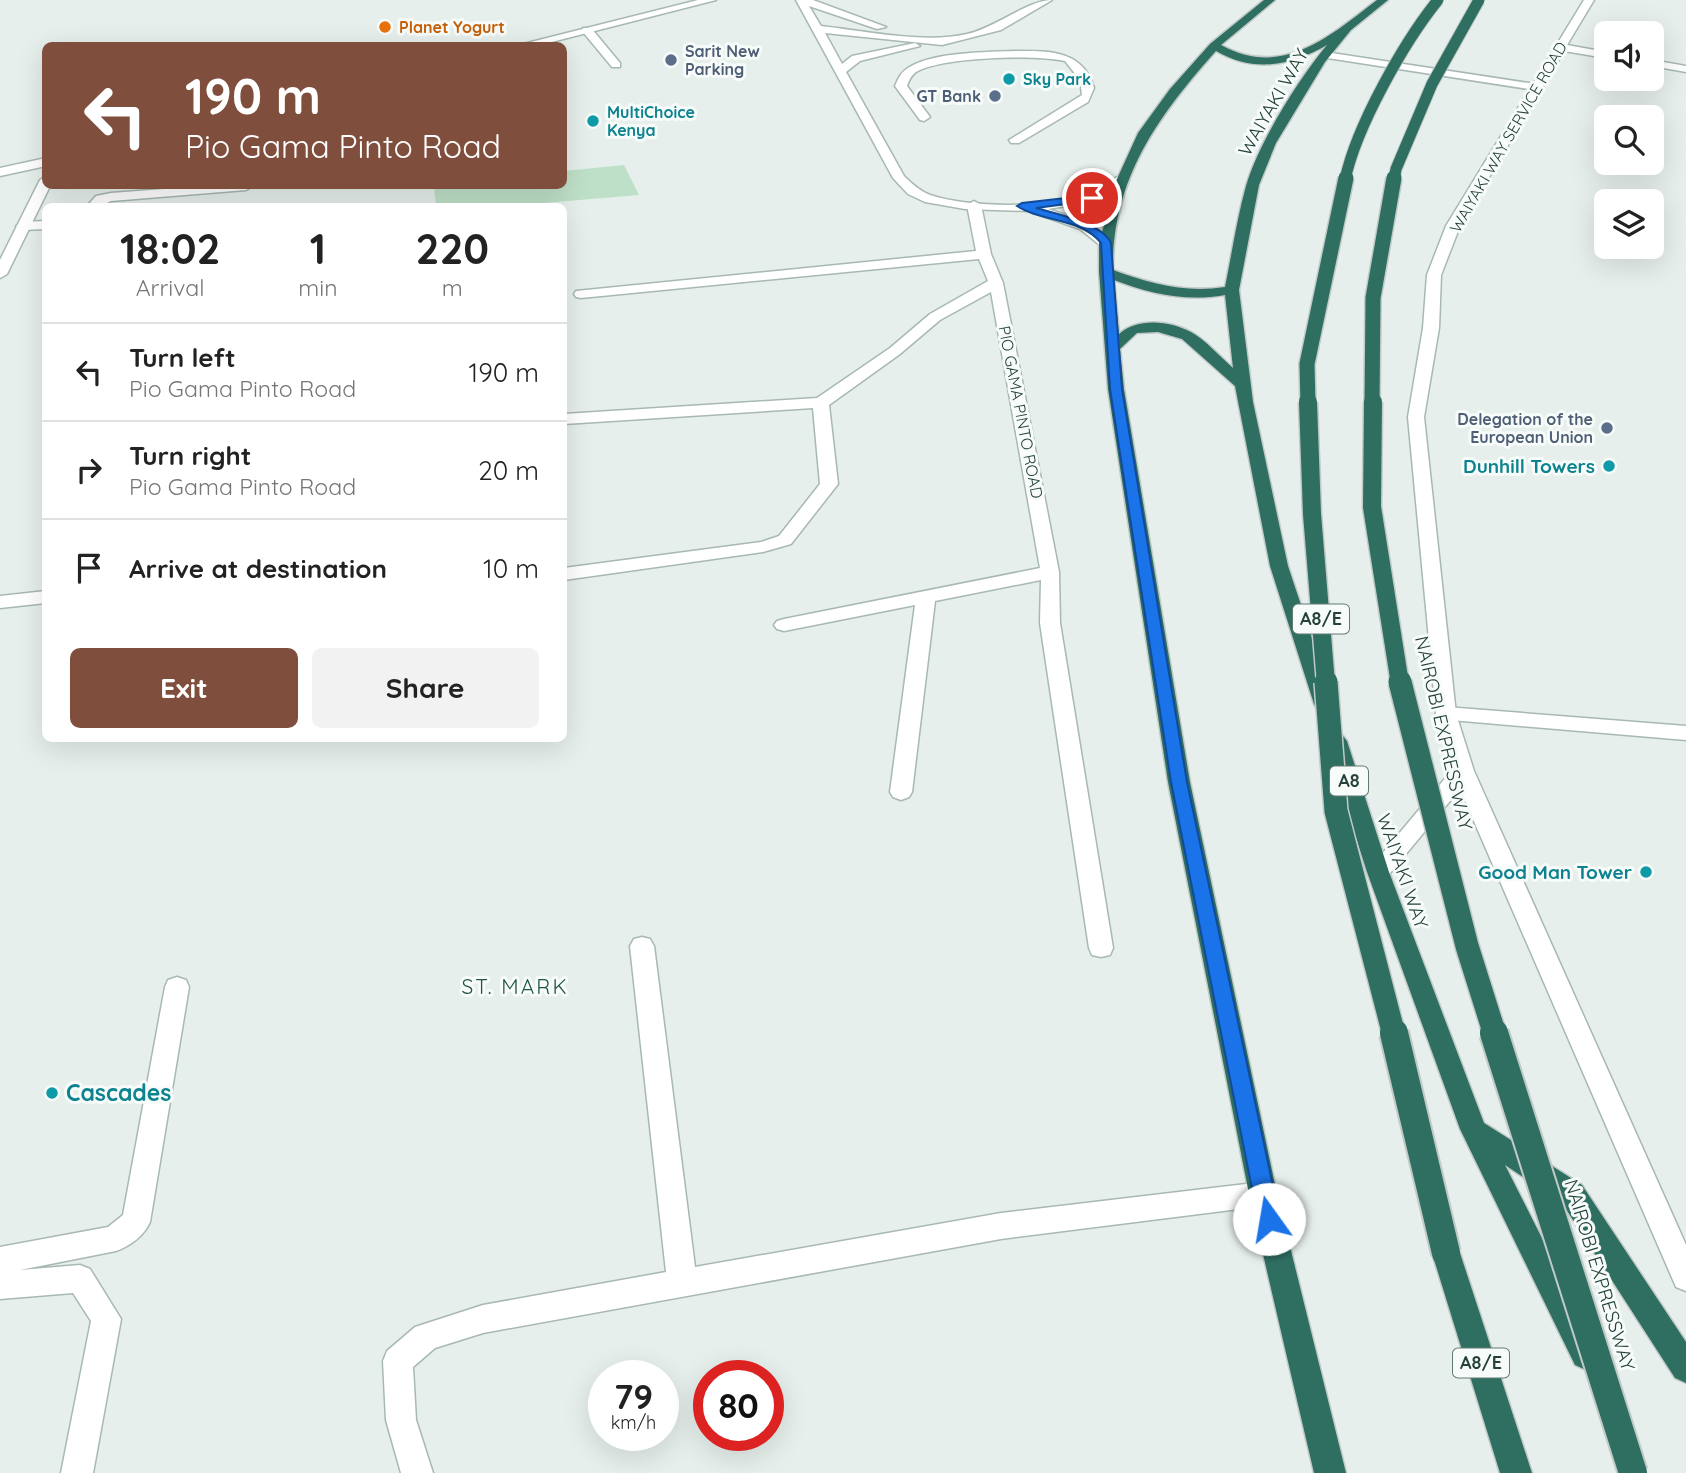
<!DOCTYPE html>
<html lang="en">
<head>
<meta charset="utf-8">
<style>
  body { margin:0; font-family:Quicksand,sans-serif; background:#f2f2f2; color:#222; height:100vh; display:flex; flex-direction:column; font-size:26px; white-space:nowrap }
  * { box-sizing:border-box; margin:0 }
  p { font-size:23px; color:#767676 }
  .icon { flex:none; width:38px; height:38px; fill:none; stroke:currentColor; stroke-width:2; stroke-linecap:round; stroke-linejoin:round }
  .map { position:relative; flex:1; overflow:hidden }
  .panel { position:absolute; left:42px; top:203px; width:525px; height:539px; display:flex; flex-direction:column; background:#fff; border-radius:10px; box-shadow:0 7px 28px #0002 }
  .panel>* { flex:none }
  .guide { position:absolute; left:42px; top:42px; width:525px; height:147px; border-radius:10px; box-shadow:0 7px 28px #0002; background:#804e3d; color:#fff; overflow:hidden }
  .fabs { position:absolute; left:1594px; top:21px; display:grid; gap:14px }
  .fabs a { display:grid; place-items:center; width:70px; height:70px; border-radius:10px; background:#fff; box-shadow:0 7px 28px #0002; font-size:35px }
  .speed { position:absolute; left:588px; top:1360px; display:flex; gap:14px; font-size:35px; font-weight:700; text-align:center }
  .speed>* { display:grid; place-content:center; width:91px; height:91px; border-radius:50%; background:#fff; box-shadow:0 7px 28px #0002; line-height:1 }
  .speed small { font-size:18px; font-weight:400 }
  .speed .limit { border:10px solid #d22; background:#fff; color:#111 }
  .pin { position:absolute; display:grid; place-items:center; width:60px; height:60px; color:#fff; margin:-30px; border:4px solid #fff; border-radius:50%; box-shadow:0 2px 7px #0007 }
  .me { position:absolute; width:77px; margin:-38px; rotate:347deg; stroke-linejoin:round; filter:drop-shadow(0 0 5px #0008) }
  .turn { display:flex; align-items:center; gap:24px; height:147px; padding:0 28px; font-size:32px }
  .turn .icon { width:91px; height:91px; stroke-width:2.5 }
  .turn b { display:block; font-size:49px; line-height:60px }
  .eta { display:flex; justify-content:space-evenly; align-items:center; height:119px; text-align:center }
  .eta b { font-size:42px; font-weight:700; line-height:49px }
  .button { display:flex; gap:14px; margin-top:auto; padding:14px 28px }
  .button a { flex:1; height:80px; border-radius:10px; background:#804e3d; color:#fff; font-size:28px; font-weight:700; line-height:80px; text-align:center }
  .button a+a { background:#f2f2f2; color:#222 }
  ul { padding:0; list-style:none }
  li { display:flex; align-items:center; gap:21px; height:98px; padding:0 28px; border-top:2px solid #e0e0e0 }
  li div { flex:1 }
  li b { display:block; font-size:26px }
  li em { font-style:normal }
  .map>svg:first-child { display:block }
  .green { fill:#bfe0c8 }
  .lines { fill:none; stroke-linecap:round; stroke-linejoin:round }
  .lane-casing { stroke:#a8b8b2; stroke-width:3 }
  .street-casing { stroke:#a8b8b2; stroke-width:3 }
  .highway-casing { stroke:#c2cac8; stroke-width:3 }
  .lane { fill:#fff; fill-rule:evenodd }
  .street { fill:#fff; fill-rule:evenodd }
  .highway { fill:#2f6f62; fill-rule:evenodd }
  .highway-bridge-far4-casing { stroke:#c2cac8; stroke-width:13; stroke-linecap:butt }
  .highway-bridge-far3-casing { stroke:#c2cac8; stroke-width:18; stroke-linecap:butt }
  .highway-bridge-far2-casing { stroke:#c2cac8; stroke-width:21; stroke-linecap:butt }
  .highway-bridge-far1-casing { stroke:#c2cac8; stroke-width:26; stroke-linecap:butt }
  .highway-bridge-casing { stroke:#c2cac8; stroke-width:32; stroke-linecap:butt }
  .highway-bridge-far4 { stroke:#2f6f62; stroke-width:11 }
  .highway-bridge-far3 { stroke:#2f6f62; stroke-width:15 }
  .highway-bridge-far2 { stroke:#2f6f62; stroke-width:18 }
  .highway-bridge-far1 { stroke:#2f6f62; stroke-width:23 }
  .highway-bridge { stroke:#2f6f62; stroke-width:28 }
  .route { fill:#1a73e8; stroke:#114b97; stroke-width:2 }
  .food-dot { fill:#e8710a; stroke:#f7fbf9; stroke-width:2.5 }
  .service-dot { fill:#5c6f8a; stroke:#f7fbf9; stroke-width:2.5 }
  .culture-dot { fill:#0f9aa8; stroke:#f7fbf9; stroke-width:2.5 }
  .labels { text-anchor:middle; stroke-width:6; stroke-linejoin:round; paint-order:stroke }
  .far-food-label { font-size:16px; font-weight:bold; fill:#c56008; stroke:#f7fbf9; text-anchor:start }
  .far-service-label { font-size:16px; font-weight:bold; fill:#4e5e75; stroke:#f7fbf9; text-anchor:end }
  .far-culture-label { font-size:16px; font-weight:bold; fill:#0d838f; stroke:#f7fbf9; text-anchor:start }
  .far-street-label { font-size:16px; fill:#24423a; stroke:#f7fbf9 }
  .shield { fill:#f7fbf9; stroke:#637a73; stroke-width:2 }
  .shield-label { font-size:18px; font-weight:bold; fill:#24423a }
  .street-label { font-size:19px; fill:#24423a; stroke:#f7fbf9 }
  .culture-label { font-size:19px; font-weight:bold; fill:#0d838f; stroke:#f7fbf9; text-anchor:end }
  .neighbourhood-label { font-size:21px; letter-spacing:2px; fill:#1f5548; stroke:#f7fbf9 }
  .near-culture-label { font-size:23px; font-weight:bold; fill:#0d838f; stroke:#f7fbf9; text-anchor:start }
</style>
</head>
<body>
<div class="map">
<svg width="1686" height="1473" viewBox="0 0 1686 1473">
  <rect width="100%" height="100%" fill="#e6efeb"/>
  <path class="green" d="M624,165l15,30 -132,11h-71l-2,-20h130v-15z"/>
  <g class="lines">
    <defs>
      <g id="lane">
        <path d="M583,28h8l29,35v4h-8l-29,-35z"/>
        <path d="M1016,51c34,0 67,-1 78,37l-6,14 -69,41h-8l-2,-3 73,-45 -2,-15 -15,-19c-29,-7 -124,-4 -149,11 -5,4 -7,8 -9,14l23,31 -6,4 -4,-1 -25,-34c3,-7 6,-14 13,-18 24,-16 79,-16 108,-17z"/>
        <path d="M1325,52l210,32 6,3 -6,3 -214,-33v-4z"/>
        <path d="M204,186h49l-7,4 -135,11 -10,5h-14l9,-10 15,-3z"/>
        <path d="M974,201l7,4 10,49 12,29 56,289 1,51 53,325 -3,7 -9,2 -9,-2 -3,-7 -49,-325 1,-43 -106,21 -23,191 -3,5 -8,3 -8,-3 -3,-5 25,-187 -131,26 -7,-2 -3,-4 3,-4 7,-2 256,-51 -49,-276 -51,28 -40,34 -71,51 9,79 -47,60 -28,8 -199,28v-12l197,-26 18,-6 41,-52 -7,-76 -249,16v-10l253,-16 73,-50 40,-34 58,-33 -9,-22 -398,39 -5,-1 -2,-3 2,-3 400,-40 -9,-46z"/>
        <path d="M46,221v8l-23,1 -7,-4 7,-4z"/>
        <path d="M46,591v12l-46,5v-12z"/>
        <path d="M1446,707l240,19v14l-247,-21 -3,-5 3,-5z"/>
        <path d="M642,937l8,2 4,7 41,321 306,-54 262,-31 10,3 4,9 -4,9 -10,3 -262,33 -518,94 -48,15 -22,19 3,53 17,53h-32l-15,-53 -3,-59 4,-10 28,-24 68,-22 183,-33 -36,-326 4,-7z"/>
        <path d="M177,977l9,3 3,7 -39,235c-6,14 -20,24 -34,29l-96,19 60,-5 10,4 31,50 -28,154h-32l30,-152 -18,-28 -73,6v-52l108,-20 15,-12 42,-228 3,-7z"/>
      </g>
      <g id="street">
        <path d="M698,0h18l-180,46h-21z"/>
        <path d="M796,0h17l73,27 -9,2 -68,-23 12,20c45,5 103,18 146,8 28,-6 61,-34 85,-34l-51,30 -59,15 -117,-12 17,31 10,-8 63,-13 5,3 -60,15 -14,11 58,104c8,8 16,15 26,19 39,13 116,13 155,1 14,-5 28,-23 43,-20v6l-32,19 -48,8 41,14 22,17v6h-10l-21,-17 -52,-18 -63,-2 -40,-7 -17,-8 -15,-16z"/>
        <path d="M1584,0h10l-27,45 39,7v6l-42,-7 -104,175 -19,49 -2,53 -15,89 32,297 18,57 212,474v46l-10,-4 -216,-498 -74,89 -8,3 -8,-3 -3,-6 85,-102 -16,-56 -28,-297 15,-89 4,-53 19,-49z"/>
        <path d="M1652,60l34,6v6l-34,-6z"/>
        <path d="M46,158v8l-46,10v-8z"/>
        <path d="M46,176v10h4l-43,88 -7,4v-18l40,-80z"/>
      </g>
      <g id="highway">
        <path d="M1264,0h11l-54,45c61,34 109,-9 156,-45h11l-37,30 -26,32 -49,81 -17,42 -20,105 14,112 35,164 46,138 -3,5h-14l-3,-5 -44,-138 -35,-180 -53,-47 -24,-7 -21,1 -17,16 4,40 66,393 87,412 69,279h-32l-65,-279 -81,-412 -60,-393 -9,-117v-29l18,-64 21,-46 32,-44 40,-45zM1327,45c-29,35 -68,97 -81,141 -9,32 -14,67 -21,101 -40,6 -74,-3 -112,-17 -1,-91 45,-154 103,-219 38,22 74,15 111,-6zM1114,280c37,14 72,22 111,15l8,73c-13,-11 -27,-28 -42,-36 -21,-11 -53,-15 -72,2z"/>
        <path d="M1336,734l7,2 4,5 42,131 95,251 98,62 104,157v41l-11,-5 -113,-175 -57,-38 96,190 -4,10 -11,5 -11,-5 -115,-236 -93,-257 -42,-131 4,-5z"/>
        <path d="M1446,1240l10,4 4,9 72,220h-32l-68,-220 4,-9z"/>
      </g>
    </defs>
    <use href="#lane" class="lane-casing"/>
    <use href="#street" class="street-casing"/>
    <use href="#highway" class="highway-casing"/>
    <use href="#lane" class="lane"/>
    <use href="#street" class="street"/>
    <use href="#highway" class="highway"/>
    <defs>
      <g id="highway-bridge-far4">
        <path d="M1345,180c11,-53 59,-138 93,-180"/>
        <path d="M1394,180l2,-11 36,-85 47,-84"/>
      </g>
      <g id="highway-bridge-far3">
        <path d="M1308,404l-1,-40 39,-186"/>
        <path d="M1372,404l1,-106 21,-120"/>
      </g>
      <g id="highway-bridge-far2">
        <path d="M1308,402l4,112 14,170"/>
        <path d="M1373,402l-1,105 28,177"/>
      </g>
      <g id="highway-bridge-far1">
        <path d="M1326,682l10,129 58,224"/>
        <path d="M1400,682l67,264 28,89"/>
      </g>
      <g id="highway-bridge">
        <path d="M1394,1033l52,220"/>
        <path d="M1494,1033l139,440"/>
      </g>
    </defs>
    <use href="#highway-bridge-far4" class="highway-bridge-far4-casing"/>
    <use href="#highway-bridge-far3" class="highway-bridge-far3-casing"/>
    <use href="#highway-bridge-far2" class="highway-bridge-far2-casing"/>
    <use href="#highway-bridge-far1" class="highway-bridge-far1-casing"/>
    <use href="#highway-bridge" class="highway-bridge-casing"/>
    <use href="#highway-bridge-far4" class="highway-bridge-far4"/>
    <use href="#highway-bridge-far3" class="highway-bridge-far3"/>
    <use href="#highway-bridge-far2" class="highway-bridge-far2"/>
    <use href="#highway-bridge-far1" class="highway-bridge-far1"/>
    <use href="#highway-bridge" class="highway-bridge"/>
  </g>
  <path class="route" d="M1092,195l5,3 -1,2 -60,8c21,6 66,15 75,35l11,146 65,393 93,437 -3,7 -8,3 -7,-3 -4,-7 -87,-437 -61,-393 -9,-146c-19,-25 -60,-21 -84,-37l5,-3z"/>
  <circle class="food-dot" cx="385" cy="27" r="7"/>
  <g class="service-dot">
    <circle cx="671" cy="60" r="7"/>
    <circle cx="995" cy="96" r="7"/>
    <circle cx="1607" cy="428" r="7"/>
  </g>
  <g class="culture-dot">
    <circle cx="1009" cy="79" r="7"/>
    <circle cx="593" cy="121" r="7"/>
    <circle cx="1609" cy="466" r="7"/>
    <circle cx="1646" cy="872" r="7"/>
    <circle cx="52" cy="1093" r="7"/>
  </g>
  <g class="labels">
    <g class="far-food-label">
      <text x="399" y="33">Planet Yogurt</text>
    </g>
    <g class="far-service-label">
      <text x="685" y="57" text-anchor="start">Sarit New<tspan x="685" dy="18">Parking</tspan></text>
      <text x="981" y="102">GT Bank</text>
      <text x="1593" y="425">Delegation of the<tspan x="1593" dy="18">European Union</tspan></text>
    </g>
    <g class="far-culture-label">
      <text x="1023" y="85">Sky Park</text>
      <text x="607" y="118">MultiChoice<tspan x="607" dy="18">Kenya</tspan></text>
    </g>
    <g class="far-street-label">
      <text transform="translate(1508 137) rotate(-60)" y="6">WAIYAKI WAY SERVICE ROAD</text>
      <text transform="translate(1021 412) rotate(79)" y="6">PIO GAMA PINTO ROAD</text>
    </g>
    <g class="shield">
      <rect x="1293" y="604.5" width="56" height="29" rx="5"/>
      <rect x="1330" y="766.5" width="38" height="29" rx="5"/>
      <rect x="1453" y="1348.5" width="56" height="29" rx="5"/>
    </g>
    <g class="shield-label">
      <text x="1321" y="625">A8/E</text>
      <text x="1349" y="787">A8</text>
      <text x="1481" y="1369">A8/E</text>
    </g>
    <g class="street-label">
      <text transform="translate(1273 102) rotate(-60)" y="7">WAIYAKI WAY</text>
      <text transform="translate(1444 733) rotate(77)" y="7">NAIROBI EXPRESSWAY</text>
      <text transform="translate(1403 871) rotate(71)" y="7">WAIYAKI WAY</text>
      <text transform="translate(1600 1275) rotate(73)" y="7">NAIROBI EXPRESSWAY</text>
    </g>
    <g class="culture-label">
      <text x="1595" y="473">Dunhill Towers</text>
      <text x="1632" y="879">Good Man Tower</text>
    </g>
    <g class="neighbourhood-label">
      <text x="515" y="994">ST. MARK</text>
    </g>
    <g class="near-culture-label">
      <text x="66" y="1101">Cascades</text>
    </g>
  </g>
</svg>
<div class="fabs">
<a><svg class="icon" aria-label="sound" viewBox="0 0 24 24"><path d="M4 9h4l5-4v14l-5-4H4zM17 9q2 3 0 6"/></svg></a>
<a><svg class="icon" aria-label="search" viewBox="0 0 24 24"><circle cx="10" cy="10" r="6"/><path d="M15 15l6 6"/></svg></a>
<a><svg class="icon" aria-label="layers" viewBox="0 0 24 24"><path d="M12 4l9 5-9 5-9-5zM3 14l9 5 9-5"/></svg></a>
</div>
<div class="speed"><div>79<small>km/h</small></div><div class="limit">80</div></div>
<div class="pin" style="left:1092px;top:198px;background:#d93025"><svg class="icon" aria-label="arrive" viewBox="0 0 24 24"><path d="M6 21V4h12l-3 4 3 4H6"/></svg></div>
<svg class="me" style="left:1269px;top:1219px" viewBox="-20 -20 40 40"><circle r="19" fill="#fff"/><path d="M0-13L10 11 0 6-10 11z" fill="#1a73e8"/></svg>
<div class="guide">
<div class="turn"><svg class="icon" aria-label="left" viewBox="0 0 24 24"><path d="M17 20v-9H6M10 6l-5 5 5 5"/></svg><div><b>190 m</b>Pio Gama Pinto Road</div></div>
</div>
<section class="panel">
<div class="eta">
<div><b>18:02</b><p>Arrival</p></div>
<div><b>1</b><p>min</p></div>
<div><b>220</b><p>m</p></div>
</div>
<ul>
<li><svg class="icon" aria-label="left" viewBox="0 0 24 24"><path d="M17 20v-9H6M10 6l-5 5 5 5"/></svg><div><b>Turn left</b><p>Pio Gama Pinto Road</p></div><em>190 m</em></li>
<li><svg class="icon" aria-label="right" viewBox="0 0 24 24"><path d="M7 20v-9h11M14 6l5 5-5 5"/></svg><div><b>Turn right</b><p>Pio Gama Pinto Road</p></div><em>20 m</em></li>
<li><svg class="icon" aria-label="arrive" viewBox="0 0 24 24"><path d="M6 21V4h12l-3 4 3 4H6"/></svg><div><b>Arrive at destination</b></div><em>10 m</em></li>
</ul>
<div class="button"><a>Exit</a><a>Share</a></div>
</section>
</div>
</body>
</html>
